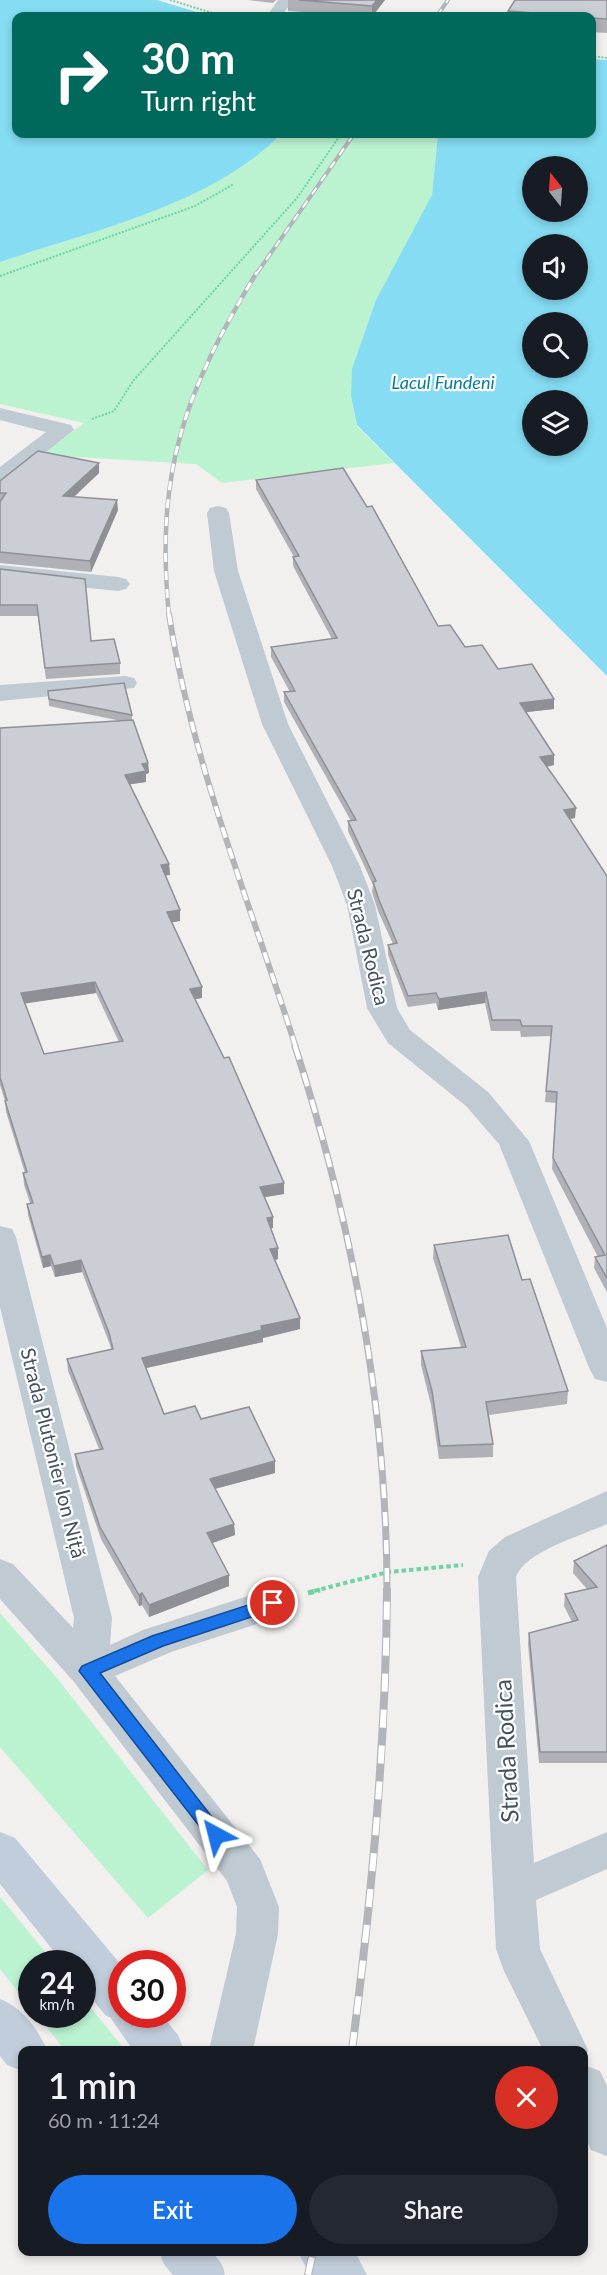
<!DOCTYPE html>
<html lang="en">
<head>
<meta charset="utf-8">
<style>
  body { margin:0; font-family:Lato,sans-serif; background:#242831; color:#f1f3f6; height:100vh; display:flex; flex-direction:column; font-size:22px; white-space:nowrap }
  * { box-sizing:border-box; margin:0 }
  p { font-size:20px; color:#9ea1a6 }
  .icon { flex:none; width:33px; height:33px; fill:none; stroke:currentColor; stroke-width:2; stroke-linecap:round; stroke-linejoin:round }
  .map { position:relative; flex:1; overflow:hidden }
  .sheet { position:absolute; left:18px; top:2046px; width:570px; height:210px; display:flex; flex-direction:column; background:#171b24; border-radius:12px; box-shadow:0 3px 9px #0003 }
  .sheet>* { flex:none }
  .top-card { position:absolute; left:12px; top:12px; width:584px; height:126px; border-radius:12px; box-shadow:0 3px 9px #0003; background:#00695c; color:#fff; overflow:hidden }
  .needle { width:39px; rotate:343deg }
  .fabs { position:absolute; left:522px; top:156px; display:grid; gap:12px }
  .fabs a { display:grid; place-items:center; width:66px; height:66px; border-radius:50%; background:#171b24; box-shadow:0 3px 9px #0003; font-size:30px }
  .speed { position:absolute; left:18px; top:1950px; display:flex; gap:12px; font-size:30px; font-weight:700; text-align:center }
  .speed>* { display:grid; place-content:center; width:78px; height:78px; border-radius:50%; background:#171b24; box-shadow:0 3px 9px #0003; line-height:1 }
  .speed small { font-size:15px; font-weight:400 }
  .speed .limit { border:9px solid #d22; background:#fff; color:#111 }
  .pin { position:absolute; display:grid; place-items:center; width:51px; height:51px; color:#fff; margin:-26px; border:3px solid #fff; border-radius:50%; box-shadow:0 2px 6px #0007 }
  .me { position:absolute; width:66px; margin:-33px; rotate:322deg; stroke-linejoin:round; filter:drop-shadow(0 0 4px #0008) }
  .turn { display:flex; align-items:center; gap:21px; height:126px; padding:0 30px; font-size:27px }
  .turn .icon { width:78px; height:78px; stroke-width:2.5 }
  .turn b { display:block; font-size:42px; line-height:51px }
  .round { display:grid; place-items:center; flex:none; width:63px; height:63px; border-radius:32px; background:#242831 }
  .overview { display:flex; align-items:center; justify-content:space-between; height:102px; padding:0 30px }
  h1 { font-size:36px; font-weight:600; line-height:45px }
  .cta { display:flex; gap:12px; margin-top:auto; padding:12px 30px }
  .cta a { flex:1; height:69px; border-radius:36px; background:#1a73e8; color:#fff; font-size:24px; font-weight:600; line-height:69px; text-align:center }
  .cta a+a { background:#242831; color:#f1f3f6 }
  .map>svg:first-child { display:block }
  .green { fill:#bbf3d1 }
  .water { fill:#85dcf3; fill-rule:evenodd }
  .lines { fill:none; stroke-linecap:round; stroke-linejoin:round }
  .path-far2 { stroke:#70d3a3; stroke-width:2; stroke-dasharray:2 1.5; stroke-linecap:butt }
  .path-far1 { stroke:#70d3a3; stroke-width:4; stroke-dasharray:4.5 3; stroke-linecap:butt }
  .path { stroke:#70d3a3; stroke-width:5; stroke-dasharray:6 4; stroke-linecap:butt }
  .lane { fill:#bfcad2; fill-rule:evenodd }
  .street { fill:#bfcad2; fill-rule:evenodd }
  .secondary { fill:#c1cdda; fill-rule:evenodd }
  .rail-far4-casing { stroke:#b1b5ba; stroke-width:4 }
  .rail-far3-casing { stroke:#b1b5ba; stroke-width:4.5 }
  .rail-far2-casing { stroke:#b1b5ba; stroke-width:6 }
  .rail-far1-casing { stroke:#b1b5ba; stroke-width:7 }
  .rail-casing { stroke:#b1b5ba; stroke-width:8 }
  .rail-far4 { stroke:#fff; stroke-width:2; stroke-dasharray:8; stroke-linecap:butt }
  .rail-far3 { stroke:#fff; stroke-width:3; stroke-dasharray:9; stroke-linecap:butt }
  .rail-far2 { stroke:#fff; stroke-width:4; stroke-dasharray:11; stroke-linecap:butt }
  .rail-far1 { stroke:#fff; stroke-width:4.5; stroke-dasharray:14; stroke-linecap:butt }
  .rail { stroke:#fff; stroke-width:6; stroke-dasharray:18; stroke-linecap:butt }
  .secondary-bridge { stroke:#c1cdda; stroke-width:45 }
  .wall { fill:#afb1b7; fill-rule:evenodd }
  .shaded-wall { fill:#8e9095 }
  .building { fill:#cbced5; stroke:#8e9095; stroke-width:1.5; fill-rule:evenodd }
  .route { fill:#1a73e8; stroke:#114b97; stroke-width:1.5 }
  .labels { text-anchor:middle; stroke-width:4.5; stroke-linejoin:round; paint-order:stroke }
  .far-water-label { font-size:18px; font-style:italic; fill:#047d9d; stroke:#fff }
  .street-label { font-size:20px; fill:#46535f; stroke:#fff }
  .near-street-label { font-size:24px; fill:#46535f; stroke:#fff }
</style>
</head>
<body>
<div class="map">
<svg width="607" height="2275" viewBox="0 0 607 2275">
  <rect width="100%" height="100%" fill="#f2efef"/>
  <g class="green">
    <path d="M281,134h157l-6,61 -21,43 -60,158 6,30 37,37 -172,20 -26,-19 -154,-9 42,-32 -84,-19v-142c88,-29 216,-60 281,-128z"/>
    <path d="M0,1613l56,64 152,193 -60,48 -148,-171z"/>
    <path d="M0,1897l54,66 -22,1 -1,44 -31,-39z"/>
    <path d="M83,1998l42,52h-60l-28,-35 45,-1z"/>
  </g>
  <g class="water">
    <path d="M0,0h157l53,16h-194v118h265c-67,70 -191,98 -281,128z"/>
    <path d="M591,59l16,1v616l-250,-251 -6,-29 1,-27 24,-69 56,-105 6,-61h153zM532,166h46v46h-46zM532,244h46v46h-46zM532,322h46v46h-46zM532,400h46v46h-46z"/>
  </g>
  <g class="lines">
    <g class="path-far2">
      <path d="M170,0l52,16"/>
      <path d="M591,56l16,2"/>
      <path d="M0,276l195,-70 39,-22"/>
      <path d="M92,419l22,-8 19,-30 164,-183 44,-64"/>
    </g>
    <path class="path-far1" d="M314,1591l74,-19 75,-7"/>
    <path class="path" d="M308,1593l12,-3"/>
    <path class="lane" d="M271,13l20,3h-20z"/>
    <g class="street">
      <path d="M278,0h16l-13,16h-14z"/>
      <path d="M0,408l71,17 3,5 -66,52 -8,2v-17l46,-35 -46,-12z"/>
      <path d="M218,506l8,2 3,5 9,58 50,153 72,142 15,39 22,103 13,22 78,62 41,49 78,187v54l-12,-3 -5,-9 -91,-226 -33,-38 -78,-63 -21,-35 -20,-103 -15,-39 -70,-142 -48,-153 -7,-58 3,-5z"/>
      <path d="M0,565l118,12 8,2 4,5 -4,5 -8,2 -118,-12z"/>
      <path d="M125,676l9,2 3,5 -3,5 -134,13v-16z"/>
      <path d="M0,1226l12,3 4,8 96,381 -2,27 33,-15 130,-42 14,4 5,11 -5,11 -116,38 -56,24 145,183 19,48 -1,27 -25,116h-44l27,-116 1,-27 -10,-26 -153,-199 -74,-83v-40l13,5 60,64 1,-10 -74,-311z"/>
      <path d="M607,1491v33c-24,11 -83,28 -91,53l18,286 73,-31v37l-71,31 4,49 48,101 -4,11v-11h-41l-39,-79 -8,-22 -18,-372 11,-26 16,-14z"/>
      <path d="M584,2065l16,6 7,15v70l-16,-6 -7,-16z"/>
    </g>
    <g class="secondary">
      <path d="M0,1832l15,6 107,128v48h39l17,21 6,15h-51l-23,-33 -4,-1 -24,-29v-23h-18l-64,-80z"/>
      <path d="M0,1999c23,9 37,29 47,51h-25v21l-15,-6 -7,-9z"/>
      <path d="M298,2252h57l12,23h-57z"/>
    </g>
    <defs>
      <g id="rail-far4">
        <path d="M437,16l11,-16"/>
        <path d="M257,273l97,-139"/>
      </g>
      <path id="rail-far3" d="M169,616c-14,-144 15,-223 88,-344"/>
      <path id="rail-far2" d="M169,614c23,150 82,291 127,434"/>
      <path id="rail-far1" d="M295,1046c57,177 92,359 92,545"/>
      <g id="rail">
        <path d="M352,2050c20,-153 34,-306 35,-460"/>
        <path d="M308,2275l5,-23"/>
      </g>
    </defs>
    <use href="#rail-far4" class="rail-far4-casing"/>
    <use href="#rail-far3" class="rail-far3-casing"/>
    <use href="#rail-far2" class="rail-far2-casing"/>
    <use href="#rail-far1" class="rail-far1-casing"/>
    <use href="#rail" class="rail-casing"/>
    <use href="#rail-far4" class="rail-far4"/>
    <use href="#rail-far3" class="rail-far3"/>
    <use href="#rail-far2" class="rail-far2"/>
    <use href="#rail-far1" class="rail-far1"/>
    <use href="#rail" class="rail"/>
    <path class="secondary-bridge" d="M183,2252l19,23"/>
  </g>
  <g class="wall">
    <path d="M248,0h28l-3,3z"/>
    <path d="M288,0h97l-12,16h-13l-72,-5z"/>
    <path d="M607,0v33l-16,-1v-16h-83v-5z"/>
    <path d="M99,463v10l-25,24 44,13 -27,62 -91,-9v-82z"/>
    <path d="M256,480l182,146 27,21 89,62 -28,3 28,53 -7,2 28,51 -5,1 37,57v416l-13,-24 1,-11h3l-46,-88 4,-66 -11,-1 6,-66 -30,1 -1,-6h-29l-6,-28 -47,7 -2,-7 -28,4 -20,-52v-10l5,-1 -15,-33 -6,-19 1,-7 -25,-54v-10h3l-67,-119v-10h6l-19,-35v-10l61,-8 -39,-73v-9h1l-38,-68z"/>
    <path d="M0,569l120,94v11l-74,5 -8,-63h-38z"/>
    <path d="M48,691l84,24v5l16,43 1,10 -3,1v8l-16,2 39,80 1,11h-5l15,35v11l-8,1 30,65v11l-7,1 89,195 -20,3 9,20v11h-2l7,31 -3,1 25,69 -37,9v4l-117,26 18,46 37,5 74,54 -60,16 19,35 1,11 -23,8 17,32v11l-80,31 -7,-12 -3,1 -38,-67 -25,-73 -1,-12 24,-5 -31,-78 -1,-12 44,-10 -1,-4 -28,-73 -27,5 -4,-11 -8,2 -15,-53 -1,-11 3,-1 -6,-18 -1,-12h2l-19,-61 -1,-11 -5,-16v-357l121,-7 -72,-15zM96,993l23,49 -75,12 -19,-51z"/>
    <path d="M434,1245l88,35 46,111 -1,13 -78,11 4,29v13l-54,2 -8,-54 -10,-40v-14l40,-4 -28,-89z"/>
    <path d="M607,1545v218h-68l-11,-119 1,-11 43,-11 -8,-16 1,-12 22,-5 -14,-16 1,-12z"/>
  </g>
  <g class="shaded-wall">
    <path d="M377,0h8l-13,16v-10z"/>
    <path d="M99,463v10l-35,33 -1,-10z"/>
    <path d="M117,500l1,10 -27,62 -1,-11z"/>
    <path d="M554,699v10l-35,4 1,-10z"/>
    <path d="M554,755v10l-15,3 1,-11z"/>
    <path d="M148,763l1,10 -3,1v8l-20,3 -1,-10 17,-11z"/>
    <path d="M576,808l-1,10 -12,2 1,-10z"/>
    <path d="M169,864l1,11 -8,1 -1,-11z"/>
    <path d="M180,910v11l-12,2 -1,-11z"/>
    <path d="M95,982l1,11 -74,11 -1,-11z"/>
    <path d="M202,987v11l-12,2v-11z"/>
    <path d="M486,992l-1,11 -47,7 1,-11z"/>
    <path d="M284,1183v11l-24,4v-11z"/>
    <path d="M273,1217v11l-6,1v-11z"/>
    <path d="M278,1248v11l-7,2 -1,-12z"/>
    <path d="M50,1255l1,11 -8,2 -1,-11z"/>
    <path d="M81,1260l1,12 -27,5 -1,-11z"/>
    <path d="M300,1318v11l-37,9v4l-121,27v-11l119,-32z"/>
    <path d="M275,1461v12l-65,17v-11z"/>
    <path d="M234,1524l1,11 -28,10v-12z"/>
    <path d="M229,1575v11l-80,31v-12z"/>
    <path d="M142,1593v12l-3,1v-11z"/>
  </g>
  <g class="building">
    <path d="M299,0h78l-5,6z"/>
    <path d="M515,0h92v19l-16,-1v-2h-20l-63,-5z"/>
    <path d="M38,451l61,12 -36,33 54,4 -27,61 -90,-9v-50l6,-9h-6v-12z"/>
    <path d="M343,468l24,39 5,-1 66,120 12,-1 15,22 17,-2 16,24 34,-5 22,35 -34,4 34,52 -14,2 36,51 -12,2 43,66v402l-12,-21 10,-2 -52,-97 4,-66 -11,-1 6,-65h-30l-2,-6h-28l-6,-28 -47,7 -3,-6 -28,3 -20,-51 9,-2 -18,-43 -6,-18 3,-1 -28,-60 8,-1 -72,-128 11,-1 -24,-44 66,-9 -44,-81 6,-1 -43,-76z"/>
    <path d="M0,569l85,10 6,62 23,-2 6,24 -75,5 -8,-63h-37z"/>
    <path d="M124,683l8,32 -83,-16 -1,-8z"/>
    <path d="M133,720l15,43 -6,1 4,7 -21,4 44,89 -8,1 19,45 -13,2 35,75 -12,2 34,69 5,-1 55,126 -24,4 13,30 -6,1 11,30 -8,1 30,69 -39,8 1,4 -120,28 22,56 31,-8 6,13 48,-12 26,54 -65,18 24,45 -27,9 22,42 -80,30 -7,-12 -3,2 -39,-68 -25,-73 28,-5 -36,-90 46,-10 -4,-16 -28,-73 -27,6 -4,-11 -8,2 -15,-53 6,-1 -10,-30 4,-1 -22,-71 2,-1 -7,-23v-349zM95,982l28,59 -79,13 -23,-61z"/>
    <path d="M508,1235l14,45 8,-1 38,112 -82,11 7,42 -53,2 -8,-55 -11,-40 45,-4 -32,-102z"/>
    <path d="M607,1545v207h-67l-11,-119 49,-13 -13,-26 32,-7 -23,-26z"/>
  </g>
  <path class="route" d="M273,1597l6,2 3,4 -3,5 -116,38 -63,27 122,157 3,5 -3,5 -6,3 -6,-3 -131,-169 3,-5 70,-30z"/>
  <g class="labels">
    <g class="far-water-label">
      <text x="443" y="389">Lacul Fundeni</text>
    </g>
    <g class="street-label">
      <text transform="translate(368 947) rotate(76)" y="7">Strada Rodica</text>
      <text transform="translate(53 1453) rotate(76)" y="7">Strada Plutonier Ion Niță</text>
    </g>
    <g class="near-street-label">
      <text transform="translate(507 1751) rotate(-93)" y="8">Strada Rodica</text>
    </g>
  </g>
</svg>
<div class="fabs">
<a><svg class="needle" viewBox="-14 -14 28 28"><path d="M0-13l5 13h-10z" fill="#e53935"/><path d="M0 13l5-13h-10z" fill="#9ea1a6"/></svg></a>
<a><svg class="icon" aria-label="sound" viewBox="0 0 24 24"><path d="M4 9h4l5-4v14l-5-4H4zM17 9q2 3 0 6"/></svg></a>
<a><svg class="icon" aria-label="search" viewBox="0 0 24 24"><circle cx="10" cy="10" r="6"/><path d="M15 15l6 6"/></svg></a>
<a><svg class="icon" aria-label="layers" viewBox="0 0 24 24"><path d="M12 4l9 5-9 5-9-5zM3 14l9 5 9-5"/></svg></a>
</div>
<div class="speed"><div>24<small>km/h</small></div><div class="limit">30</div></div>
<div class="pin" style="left:273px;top:1603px;background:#d93025"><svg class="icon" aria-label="arrive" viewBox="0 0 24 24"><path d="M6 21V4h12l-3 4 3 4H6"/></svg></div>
<svg class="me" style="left:216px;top:1835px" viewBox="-20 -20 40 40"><path d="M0-17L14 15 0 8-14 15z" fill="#1a73e8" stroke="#fff" stroke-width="4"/></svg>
<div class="top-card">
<div class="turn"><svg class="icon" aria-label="right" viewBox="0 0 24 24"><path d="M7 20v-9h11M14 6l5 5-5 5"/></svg><div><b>30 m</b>Turn right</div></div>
</div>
<section class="sheet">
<div class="overview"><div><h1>1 min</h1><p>60 m · 11:24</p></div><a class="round" style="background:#d93025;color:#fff"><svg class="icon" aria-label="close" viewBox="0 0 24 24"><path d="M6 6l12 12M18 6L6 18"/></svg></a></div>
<div class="cta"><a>Exit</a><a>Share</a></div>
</section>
</div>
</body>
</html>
